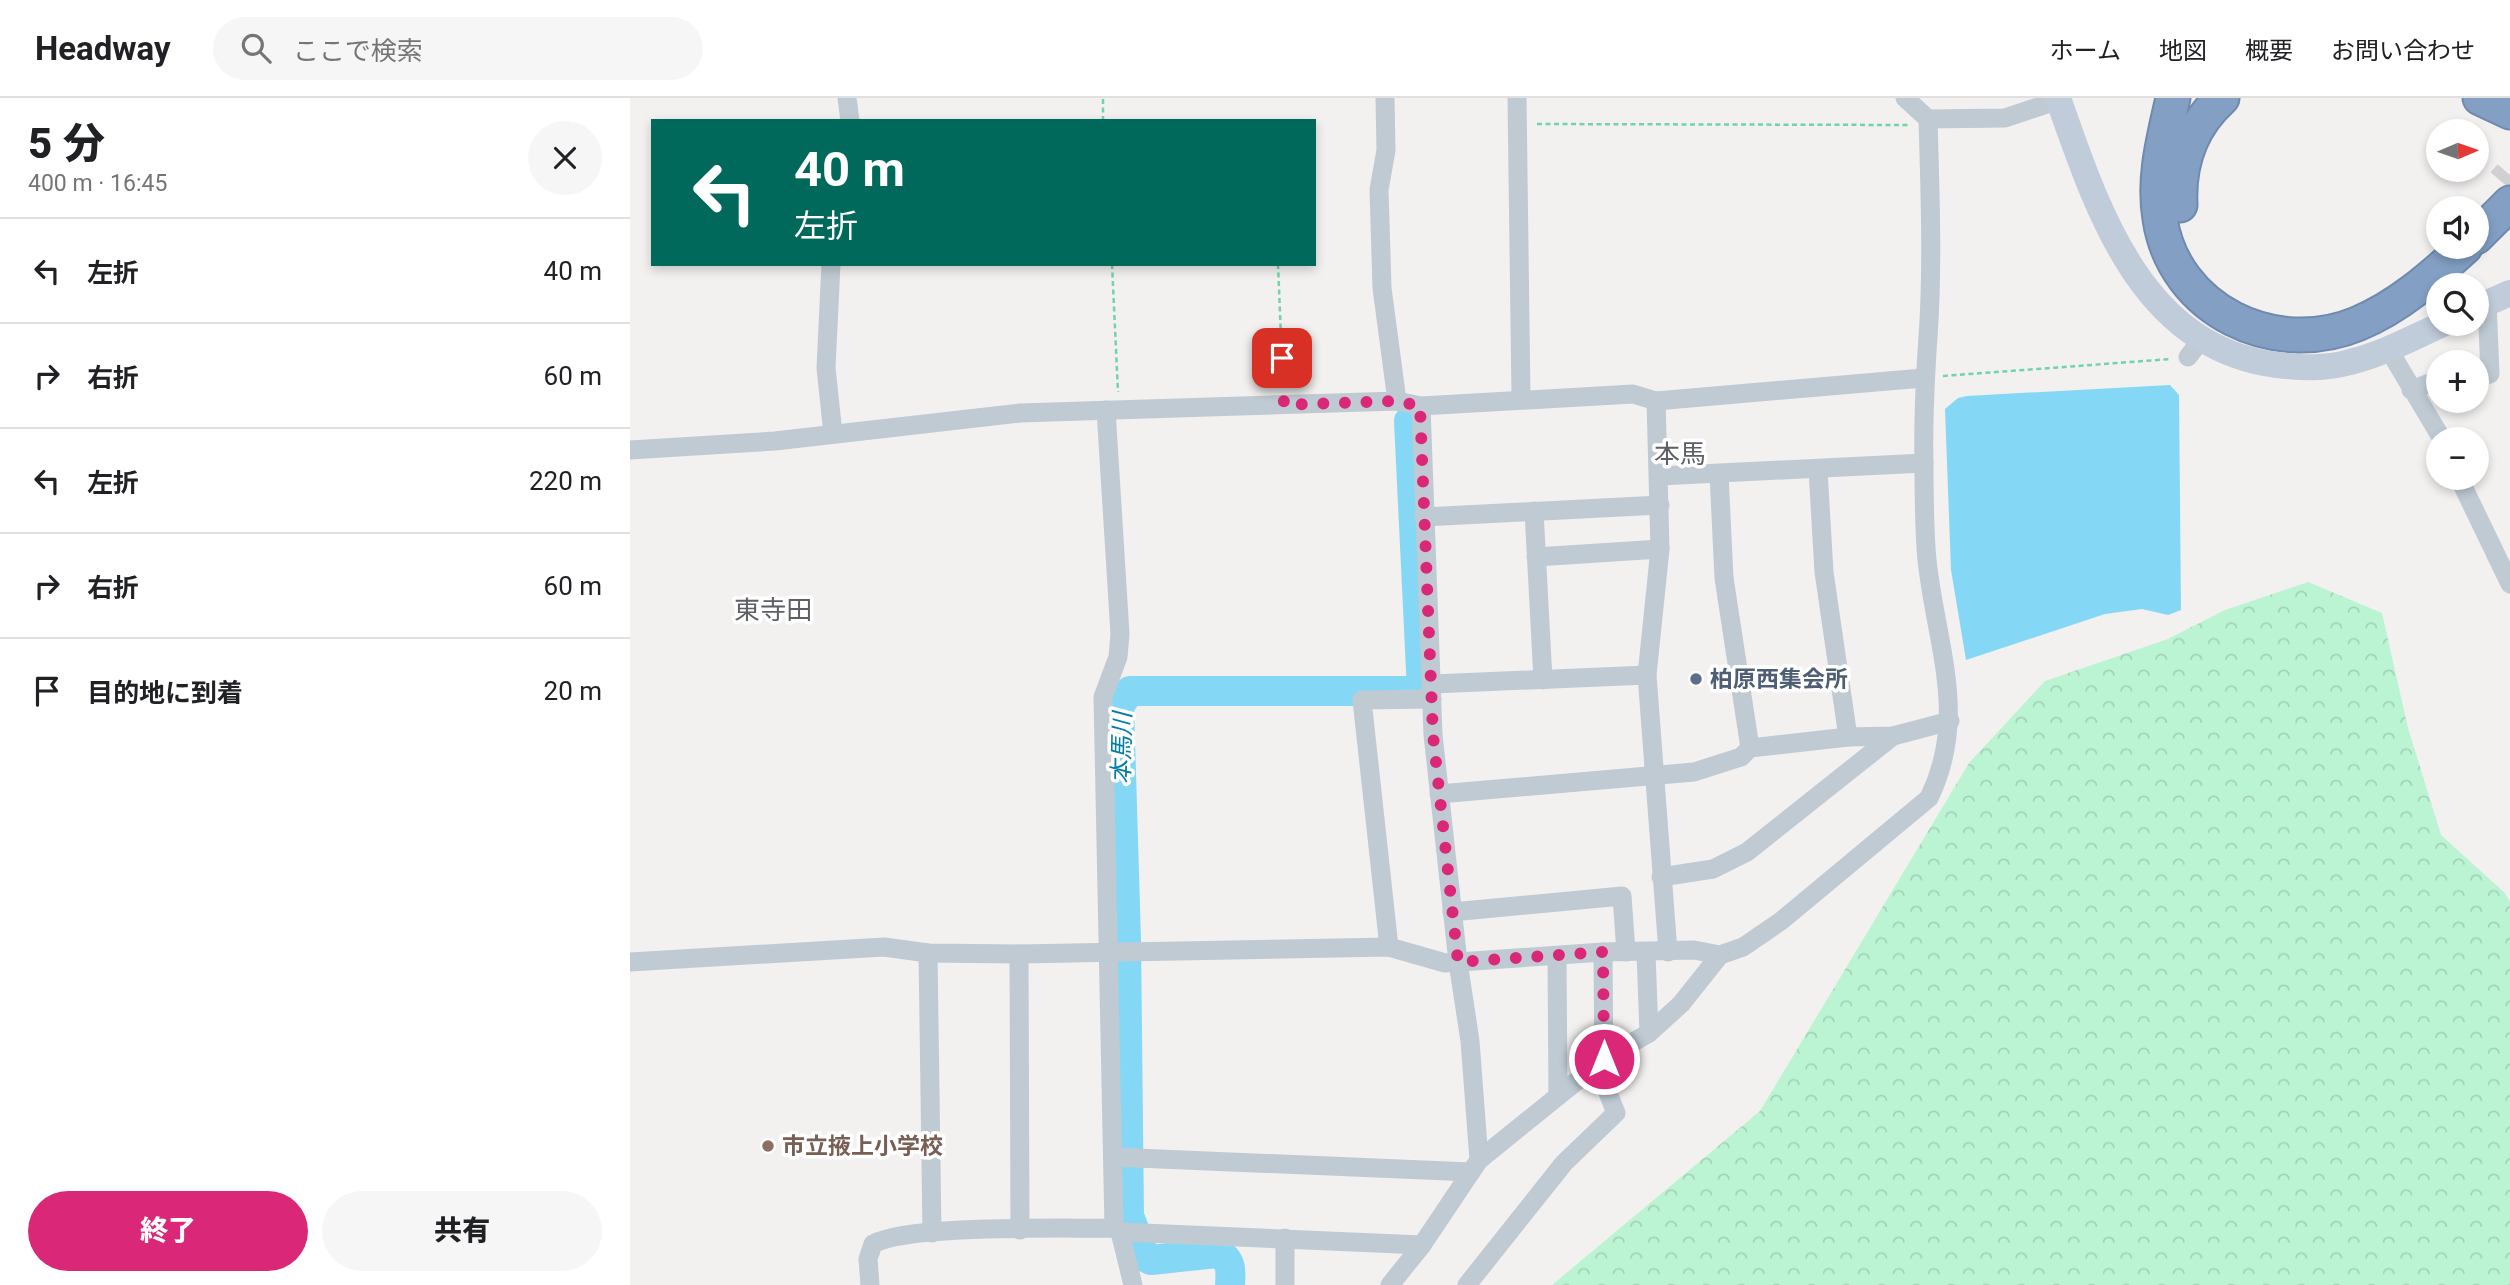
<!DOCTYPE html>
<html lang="ja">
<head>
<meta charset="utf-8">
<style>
  body { margin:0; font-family:Roboto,"Noto Sans JP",sans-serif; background:#f6f6f6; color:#202124; height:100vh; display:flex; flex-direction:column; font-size:26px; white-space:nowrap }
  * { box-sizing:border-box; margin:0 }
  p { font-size:23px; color:#757577 }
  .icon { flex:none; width:38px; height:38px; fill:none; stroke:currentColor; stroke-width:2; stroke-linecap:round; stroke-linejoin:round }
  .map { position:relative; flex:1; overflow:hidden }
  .drawer { display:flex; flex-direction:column; background:#fff; width:630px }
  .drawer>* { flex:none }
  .banner { position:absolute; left:21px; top:21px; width:665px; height:147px; border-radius:0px; box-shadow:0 4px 10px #0003; background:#00695c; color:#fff; overflow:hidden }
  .needle { width:46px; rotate:88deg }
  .tools { position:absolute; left:1796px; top:21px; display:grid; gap:14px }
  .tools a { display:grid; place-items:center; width:63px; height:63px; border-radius:50%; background:#fff; box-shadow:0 4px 10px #0003; font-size:35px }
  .pin { position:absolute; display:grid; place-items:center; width:60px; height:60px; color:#fff; margin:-30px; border-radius:14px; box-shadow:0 4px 10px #0006 }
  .me { position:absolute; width:77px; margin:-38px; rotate:0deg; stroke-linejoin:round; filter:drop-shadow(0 0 5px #0008) }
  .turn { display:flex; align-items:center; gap:24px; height:147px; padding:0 28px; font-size:32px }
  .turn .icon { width:91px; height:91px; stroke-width:2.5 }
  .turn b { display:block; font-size:49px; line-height:60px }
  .round { display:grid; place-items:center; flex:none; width:74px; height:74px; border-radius:37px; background:#f6f6f6 }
  .head { display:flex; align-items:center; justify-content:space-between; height:119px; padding:0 28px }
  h1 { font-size:42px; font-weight:800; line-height:52px }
  .button { display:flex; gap:14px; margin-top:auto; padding:14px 28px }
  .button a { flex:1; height:80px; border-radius:42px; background:#db2777; color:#fff; font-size:28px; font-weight:800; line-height:80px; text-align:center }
  .button a+a { background:#f6f6f6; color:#202124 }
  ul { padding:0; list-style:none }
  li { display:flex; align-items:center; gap:21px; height:105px; padding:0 28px; border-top:2px solid #e0e0e0 }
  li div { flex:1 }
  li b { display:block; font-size:26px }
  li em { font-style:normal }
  header { display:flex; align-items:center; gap:42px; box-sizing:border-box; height:98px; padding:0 35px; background:#fff; border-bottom:2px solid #e0e0e0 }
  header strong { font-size:33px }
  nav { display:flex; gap:38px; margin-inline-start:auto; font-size:24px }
  .search { width:490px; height:63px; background:#f6f6f6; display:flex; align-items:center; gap:18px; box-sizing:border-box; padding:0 24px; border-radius:38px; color:#757577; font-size:26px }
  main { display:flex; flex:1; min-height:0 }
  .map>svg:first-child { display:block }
  .forest { fill:url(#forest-crowns) }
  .water { fill:#84d8f5 }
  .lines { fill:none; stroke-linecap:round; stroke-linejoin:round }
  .river { stroke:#84d8f5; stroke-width:30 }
  .motorway-tunnel { stroke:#d0d0d3; stroke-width:33; stroke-dasharray:33 17; stroke-linecap:butt }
  .motorway-casing { stroke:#6e8aaf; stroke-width:37 }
  .path { stroke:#6fd5a8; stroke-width:2.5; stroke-dasharray:5 3.5; stroke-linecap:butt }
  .minor { stroke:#bfcad3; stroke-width:19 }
  .secondary { stroke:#c1ccdb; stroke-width:26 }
  .motorway { stroke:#839fc3; stroke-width:33 }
  .route { stroke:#db2777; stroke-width:12; stroke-dasharray:0 21.6 }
  .service-dot { fill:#5c6f8a; stroke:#fff; stroke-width:2.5 }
  .education-dot { fill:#8d6e63; stroke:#fff; stroke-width:2.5 }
  .labels { text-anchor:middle; stroke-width:7; stroke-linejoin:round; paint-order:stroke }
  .service-label { font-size:23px; font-weight:bold; fill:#4e5e75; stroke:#fff; text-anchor:start }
  .education-label { font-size:23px; font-weight:bold; fill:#785e54; stroke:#fff; text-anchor:start }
  .water-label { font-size:24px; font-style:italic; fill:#027da7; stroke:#fff }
  .quarter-label { font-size:26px; fill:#5c6066; stroke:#fff }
</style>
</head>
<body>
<header>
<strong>Headway</strong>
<div class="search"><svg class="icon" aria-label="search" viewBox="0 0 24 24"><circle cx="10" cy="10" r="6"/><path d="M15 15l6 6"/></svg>ここで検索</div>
<nav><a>ホーム</a><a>地図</a><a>概要</a><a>お問い合わせ</a></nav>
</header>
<main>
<section class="drawer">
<div class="head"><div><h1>5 分</h1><p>400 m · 16:45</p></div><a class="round"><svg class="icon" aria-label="close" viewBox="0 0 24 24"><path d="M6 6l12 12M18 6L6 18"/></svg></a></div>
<ul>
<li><svg class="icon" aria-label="left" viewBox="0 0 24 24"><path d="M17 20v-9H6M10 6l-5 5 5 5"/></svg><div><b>左折</b></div><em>40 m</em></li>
<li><svg class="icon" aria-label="right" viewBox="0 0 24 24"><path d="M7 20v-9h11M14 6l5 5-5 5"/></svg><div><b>右折</b></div><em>60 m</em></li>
<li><svg class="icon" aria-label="left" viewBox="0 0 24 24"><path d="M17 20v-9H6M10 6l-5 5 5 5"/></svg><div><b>左折</b></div><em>220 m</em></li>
<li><svg class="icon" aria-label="right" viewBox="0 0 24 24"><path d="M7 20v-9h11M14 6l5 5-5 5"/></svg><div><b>右折</b></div><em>60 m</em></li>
<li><svg class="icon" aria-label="arrive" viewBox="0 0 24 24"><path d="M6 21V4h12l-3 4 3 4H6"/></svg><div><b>目的地に到着</b></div><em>20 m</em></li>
</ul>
<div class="button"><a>終了</a><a>共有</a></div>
</section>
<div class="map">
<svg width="1880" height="1187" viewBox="0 0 1880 1187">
  <defs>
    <pattern id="forest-crowns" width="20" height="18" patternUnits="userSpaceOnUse" patternTransform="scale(1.75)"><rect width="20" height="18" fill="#bbf4d3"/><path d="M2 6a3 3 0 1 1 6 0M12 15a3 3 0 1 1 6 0" fill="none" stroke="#a2d3b8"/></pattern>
  </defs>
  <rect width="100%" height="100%" fill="#f3f0f0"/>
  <path class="forest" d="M1678,484l74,31 26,115 33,107 64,58 5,9v383h-958l208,-174 209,-348 76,-82 123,-42 57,-29z"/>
  <path class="water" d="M1540,287l9,10 2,215 -13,5 -26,-6 -37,5 -139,46 -15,-90 -6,-161 13,-11 9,-2z"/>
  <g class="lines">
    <path class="river" d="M600,1187c1,-14 2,-26 -13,-32l-66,7 -6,-3 -16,-41 -3,-276 -7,-234 11,-15h292l-13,-270"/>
    <path class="motorway-tunnel" d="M1873,85l7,-8"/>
    <defs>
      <g id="motorway">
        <path d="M1543,0c-9,40 -20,80 -13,121 14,92 115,139 197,105 42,-17 76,-48 108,-77"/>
        <path d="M1850,0l30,14"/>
        <path d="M1550,107c-2,-41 11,-79 42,-107"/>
        <path d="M1846,139l34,-34"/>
      </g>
    </defs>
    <use href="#motorway" class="motorway-casing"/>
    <g class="path">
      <path d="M473,23v-23"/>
      <path d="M907,26l371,1"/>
      <path d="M482,166l6,128"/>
      <path d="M648,166l5,123"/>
      <path d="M1313,278l228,-17"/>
    </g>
    <g class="minor">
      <path d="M217,0l3,23"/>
      <path d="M755,0l1,52 -7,40 3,98 15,113"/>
      <path d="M887,0l4,300"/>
      <path d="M1275,0l23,21 77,-1 54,-18"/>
      <path d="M201,166l-5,104 7,66"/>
      <path d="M1759,252l53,89"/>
      <path d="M1558,259l13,-17"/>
      <path d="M1846,278l14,-2 -3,-72"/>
      <path d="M1781,292l27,-10"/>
      <path d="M1026,303l4,148 -13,126 21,277"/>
      <path d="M476,312l14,224 -2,23 -15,40 11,531"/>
      <path d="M0,352l145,-9 245,-28 377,-12 24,5 212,-12 23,7 267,-23"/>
      <path d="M1188,372l6,102 24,165"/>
      <path d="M1089,376l5,104 26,170"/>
      <path d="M1029,378l265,-13"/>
      <path d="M1829,380l51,106"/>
      <path d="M904,413l9,169"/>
      <path d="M794,419l236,-12"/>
      <path d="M906,459l124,-8"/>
      <path d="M803,586l214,-9"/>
      <path d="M809,696l255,-22 47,-15 9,-9 98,-11 45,-1 57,-15"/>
      <path d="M1031,779l52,-8 34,-17 146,-116"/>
      <path d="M822,814l170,-16 4,56"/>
      <path d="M759,849l-27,-247 70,-1"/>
      <path d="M298,855l4,280"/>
      <path d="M1016,855l3,80"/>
      <path d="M389,856l1,276"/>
      <path d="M927,858l1,140"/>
      <path d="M0,864l254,-15 44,6 91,1 370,-7 56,16 158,-11 91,-2 26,5 23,-8 38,-26 148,-123c40,-82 7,-153 -2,-238 -3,-32 -3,-64 -3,-96 -1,-43 1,-84 4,-127 5,-70 2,-147 0,-218"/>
      <path d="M483,1059l358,15"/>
      <path d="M849,1062l125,-101 45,-26 32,-29 39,-49"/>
      <path d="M490,1134l13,53"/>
      <path d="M655,1140v47"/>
      <path d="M240,1187l-2,-26 5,-15c35,-20 193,-15 241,-16l6,4 302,13"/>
      <path d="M760,1187l32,-40 57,-85 -9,-119 -12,-79 -25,-227 -12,-329"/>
      <path d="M837,1187l97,-122 52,-50 -12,-30 -1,-131"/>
    </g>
    <g class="secondary">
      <path d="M1428,0c39,111 83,250 219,267 25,3 48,4 73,-3 33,-8 62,-24 93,-38"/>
      <path d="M1846,210l34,-15"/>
    </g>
    <use href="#motorway" class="motorway"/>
  </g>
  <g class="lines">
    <path class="route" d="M652,260l2,47 112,-4 24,5 13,329 25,227 145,-10 1,107"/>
  </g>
  <circle class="service-dot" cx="1066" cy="581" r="7"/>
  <circle class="education-dot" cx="138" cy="1048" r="7"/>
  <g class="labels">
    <g class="service-label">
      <text x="1080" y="589">柏原西集会所</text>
    </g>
    <g class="education-label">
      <text x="152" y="1056">市立掖上小学校</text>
    </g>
    <g class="water-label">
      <text transform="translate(492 650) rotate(-89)" y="8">本馬川</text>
    </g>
    <g class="quarter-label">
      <text x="1050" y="365">本馬</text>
      <text x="143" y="521">東寺田</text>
    </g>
  </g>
</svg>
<div class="tools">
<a><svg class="needle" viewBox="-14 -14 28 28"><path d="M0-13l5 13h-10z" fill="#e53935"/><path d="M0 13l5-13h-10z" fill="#757577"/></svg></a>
<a><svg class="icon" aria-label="sound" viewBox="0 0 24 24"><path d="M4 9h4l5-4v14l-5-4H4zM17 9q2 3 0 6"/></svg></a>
<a><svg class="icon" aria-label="search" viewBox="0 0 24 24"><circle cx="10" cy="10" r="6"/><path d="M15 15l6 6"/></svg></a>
<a>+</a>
<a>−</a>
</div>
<div class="pin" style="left:652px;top:260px;background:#d93025"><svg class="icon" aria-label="arrive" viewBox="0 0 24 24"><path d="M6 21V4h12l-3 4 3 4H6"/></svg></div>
<svg class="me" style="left:974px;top:961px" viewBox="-20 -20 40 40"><circle r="17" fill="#db2777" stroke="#fff" stroke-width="3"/><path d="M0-11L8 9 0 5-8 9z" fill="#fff"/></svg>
<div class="banner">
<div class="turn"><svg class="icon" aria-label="left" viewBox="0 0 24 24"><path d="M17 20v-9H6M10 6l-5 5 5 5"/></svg><div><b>40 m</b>左折</div></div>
</div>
</div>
</main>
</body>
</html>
